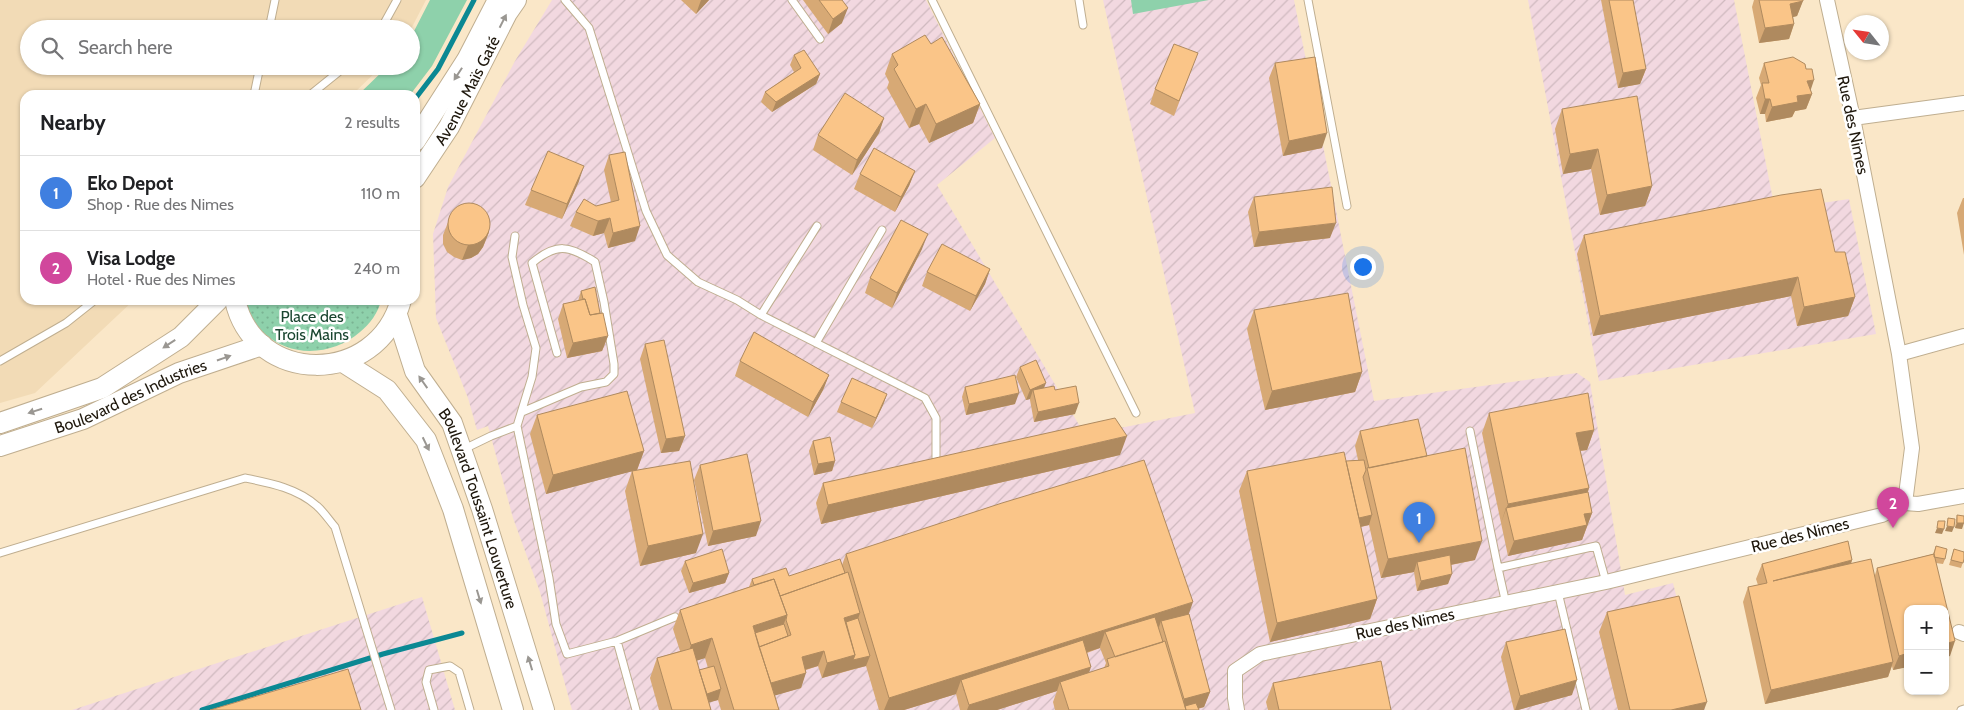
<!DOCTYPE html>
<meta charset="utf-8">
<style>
:root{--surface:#fff;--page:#f2f2f2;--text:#202124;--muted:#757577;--line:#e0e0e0;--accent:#0b8043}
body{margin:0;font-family:Cabin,sans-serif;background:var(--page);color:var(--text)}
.controls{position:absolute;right:15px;bottom:15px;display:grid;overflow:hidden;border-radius:10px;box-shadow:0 1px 4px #0004}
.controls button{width:45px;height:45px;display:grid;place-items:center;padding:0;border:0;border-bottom:1px solid var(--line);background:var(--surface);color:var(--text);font:25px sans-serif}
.compass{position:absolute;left:1844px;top:15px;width:45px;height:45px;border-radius:50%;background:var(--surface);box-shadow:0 1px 4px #0004;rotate:300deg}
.you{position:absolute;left:1362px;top:266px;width:18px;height:18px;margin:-12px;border:4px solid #fff;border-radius:50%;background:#1a73e8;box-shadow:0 0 0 8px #1a73e833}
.badge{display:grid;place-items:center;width:32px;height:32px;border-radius:50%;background:var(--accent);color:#fff;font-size:16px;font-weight:700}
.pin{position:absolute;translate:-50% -41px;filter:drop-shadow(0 1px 2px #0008)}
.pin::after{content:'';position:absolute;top:26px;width:18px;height:15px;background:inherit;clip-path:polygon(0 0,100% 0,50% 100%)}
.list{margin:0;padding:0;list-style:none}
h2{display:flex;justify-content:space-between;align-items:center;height:65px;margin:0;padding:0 20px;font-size:21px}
h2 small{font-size:16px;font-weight:400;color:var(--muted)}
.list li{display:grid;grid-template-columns:32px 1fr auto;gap:15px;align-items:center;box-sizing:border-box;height:75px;padding:0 20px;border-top:1px solid var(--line)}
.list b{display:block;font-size:19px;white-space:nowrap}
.list p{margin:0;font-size:16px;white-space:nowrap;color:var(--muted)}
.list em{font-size:16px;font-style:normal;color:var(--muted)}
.icon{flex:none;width:28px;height:28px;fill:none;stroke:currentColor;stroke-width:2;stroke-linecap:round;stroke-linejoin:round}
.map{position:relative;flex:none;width:1964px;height:710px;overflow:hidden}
.search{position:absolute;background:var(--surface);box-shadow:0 1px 4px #0004;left:20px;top:20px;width:400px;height:55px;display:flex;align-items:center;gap:12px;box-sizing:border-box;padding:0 18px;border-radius:28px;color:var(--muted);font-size:19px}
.panel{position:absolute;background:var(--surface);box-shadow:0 1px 4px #0004;left:20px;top:90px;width:400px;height:215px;border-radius:15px}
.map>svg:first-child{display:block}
</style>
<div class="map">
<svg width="1964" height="710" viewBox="0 0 1964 710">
<defs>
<pattern id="industrial-furrows" width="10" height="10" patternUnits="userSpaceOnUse" patternTransform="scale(1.25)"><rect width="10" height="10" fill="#f2d8e0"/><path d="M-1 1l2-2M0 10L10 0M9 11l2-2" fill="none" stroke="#cfb9bf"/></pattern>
<pattern id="park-dots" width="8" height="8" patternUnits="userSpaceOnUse" patternTransform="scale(1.25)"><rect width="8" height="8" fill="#8ed1ab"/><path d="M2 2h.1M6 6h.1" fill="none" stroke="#7ab392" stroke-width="1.8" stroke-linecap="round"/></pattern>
</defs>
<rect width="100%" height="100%" fill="#fae7c8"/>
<path fill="#f2dbb6" d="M0 0H426L411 29H29V66H382L352 95H25V300H134L35 393 0 403Z"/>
<path fill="url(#industrial-furrows)" d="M552 0H926L995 138 937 185 1085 435 1195 413 1103 0H1294L1374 401 1577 373 1590 382 1625 595 1673 583 1705 710H572L540 592 513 518 488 426 477 430 468 398 436 318 433 234 448 187 515 61Z
M1528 0H1734L1775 210 1849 199 1876 334 1599 381Z
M422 597 455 710H72Z"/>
<path fill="#8ed1ab" d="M430 0H467L432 66 410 95H358L388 66H411V37Z
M1131 0H1209L1133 14Z"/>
<path fill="url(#park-dots)" d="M244 300H381C379 312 369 325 360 332 334 355 291 359 264 333 254 323 249 312 244 300Z"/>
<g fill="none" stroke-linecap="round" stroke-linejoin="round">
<path stroke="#0b8893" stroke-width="5" d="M415 99 438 69 474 0
M202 710 383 654 462 633"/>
<defs>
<path id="service" d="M565 0 589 28 646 211 667 255 698 282 737 300 761 315 925 398 936 418V465
M792 0 820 39
M932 0 1136 413
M1079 0 1083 25
M1308 0 1347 206
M269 29 275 0
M381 29 397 0
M254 95 260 66
M310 95 346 66
M515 236 512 257 523 305 536 348 532 377 517 426 549 578 556 624 567 654 617 641 675 617
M761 315 817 226
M816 343 882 230
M0 361 66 323 95 300
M522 412 581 387 606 382 614 374V364L604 302 595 262C569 245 556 243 532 263L557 353
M1470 431 1498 568 1596 546 1606 582
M462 450 491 436 517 426
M0 553 245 478C270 483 297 488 317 506 324 512 329 520 335 527L391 710
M1498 568 1506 604
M1558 592 1586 710
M617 641 636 710
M434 710 426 682 429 670 450 666 459 672 470 710
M1961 710 1964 709"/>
<path id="minor" d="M1853 118 1964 103
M1899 354 1964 336
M1905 503 1918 504 1964 496
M1959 632 1964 634
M1237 710 1235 698V671L1260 654 1606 582 1882 515 1905 503 1912 448 1899 354 1853 118 1827 0"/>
<g id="secondary">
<path d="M415 141 467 60 498 0"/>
<path id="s1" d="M415 178 449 127 507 13 516 0"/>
<path d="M235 300C254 386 377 387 401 300"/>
<path id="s2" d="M397 315 415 371 452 423 482 509 544 710"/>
<path d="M343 362 387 390 426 440 453 509 513 710"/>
<path d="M0 423 102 388 181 337 218 300"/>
<path id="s3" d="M0 446 83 419 179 373 262 345"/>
</g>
</defs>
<use href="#service" stroke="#bfae90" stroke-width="9"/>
<use href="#minor" stroke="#bfae90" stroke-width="16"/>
<use href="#secondary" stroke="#bfae90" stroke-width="22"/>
<use href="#service" stroke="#fff" stroke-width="7"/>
<use href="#minor" stroke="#fff" stroke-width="14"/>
<use href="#secondary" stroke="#fff" stroke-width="20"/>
</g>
<path fill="#d7a975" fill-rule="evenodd" d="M681 0H709L696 14Z
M803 0H842V23L828 34Z
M1601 0H1633L1646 69 1640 84 1618 88Z
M1754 0H1803L1797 16 1793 17 1794 24 1789 39 1759 43 1752 7Z
M931 44 980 104 973 123 929 143 919 124 909 128 887 88 889 82 885 74 892 54Z
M794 55 820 74 816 84 772 112 761 102 765 92 794 72 790 65Z
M1275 63 1322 148 1283 156 1269 78Z
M1764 63 1811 91 1812 94 1806 109 1795 111 1792 117 1766 122 1765 114H1760L1756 98 1761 85 1759 78Z
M1192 68 1174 116 1150 104 1155 89Z
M1562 109 1652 186 1645 206 1600 215 1591 169 1563 174 1555 129Z
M884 118 879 133 852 175 813 150 818 135Z
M609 155 635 241 608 248 604 233 593 236 570 226 576 212 611 202 604 170Z
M915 171 909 186 895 212 854 189 860 174Z
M579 181 562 219 525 205 531 190Z
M1254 197 1330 238 1254 247 1248 212Z
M1963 198H1964V255L1957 213Z
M452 212 489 232 483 247 478 254 471 258 462 260 454 257 447 252 443 244V235Z
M1584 235 1835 252 1855 297 1848 316 1797 326 1791 296 1593 336 1577 254Z
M922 249 892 308 865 293 870 278Z
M990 269 985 284 970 311 922 286 927 272Z
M581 291 600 313 608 336 602 351 567 358 558 319 563 304 578 301Z
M1254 310 1362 372 1355 392 1265 410 1247 329Z
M645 344 685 436 679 451 661 453 640 359Z
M740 361 829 375 823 390 808 417 735 376Z
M1020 367 1044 388 1055 390 1075 414 1034 422 1030 400V399L1026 400 1016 377Z
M965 387 1015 404 966 415 962 397Z
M887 394 883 405 872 428 837 412 841 402Z
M1489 413 1594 430 1587 450 1580 451 1589 488 1588 492 1592 513 1582 540 1508 556 1482 433Z
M537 415 644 451 637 470 696 553 640 566 625 491 632 471 546 494 530 434Z
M1360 431 1427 456 1475 560 1451 565 1448 584 1417 591 1414 572 1381 578 1369 525 1361 527 1377 599 1370 619 1270 642 1239 491 1247 471 1358 460 1355 446Z
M813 441 835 461 832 471 814 475 809 451Z
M1120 455 821 524 816 503 823 483Z
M700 465 756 536 708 546 694 480Z
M1957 515 1962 529 1955 528 1956 520Z
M1936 546 1945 559 1943 564 1936 563 1950 656 1893 670 1892 666 1888 677 1765 704 1743 602 1748 587 1758 585 1756 579 1762 564 1852 560 1851 564 1875 575 1877 568 1933 554Z
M1954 549 1964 559 1961 568 1949 565Z
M846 554 1189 614 1210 692 1204 707 1198 709 1199 710H1055L1053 702 1057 691 997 710H960L956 694 904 710H879L866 666 822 678 818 666 806 670 801 688 775 695 779 710H721L718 700 709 702 711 710H659L650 678 657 658 680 651 673 629 680 610 749 587 752 579 789 576 842 565ZM1100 648 1106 663 1104 668 1089 673 1087 653ZM705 658 708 668 699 670 697 660Z
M685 561 729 573 725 583 689 593 681 571Z
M1607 612 1704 710H1618L1599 632Z
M1506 642 1572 695 1518 710H1514L1501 657Z
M1273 683 1391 710H1268L1266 702Z"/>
<path fill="#af8a5f" d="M701 0H709L696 14Z
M1803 1 1797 16 1785 19 1790 4Z
M848 8 842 23 828 34 833 19Z
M1794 24 1789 39 1759 43 1765 28Z
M1646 69 1640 84 1618 88 1623 73Z
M820 74 816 84 772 112 776 102Z
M1814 80 1809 95 1812 94 1806 109 1795 111 1792 117 1766 122 1772 107 1797 96 1807 81Z
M1765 99H1770L1765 114H1760Z
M926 104 919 124 909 128 916 109Z
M980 104 973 123 929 143 936 124Z
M884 118 879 133 852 175 857 160Z
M1327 133 1322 148 1283 156 1289 141Z
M1598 149 1591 169 1563 174 1570 154Z
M584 166 579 181 562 219 567 204Z
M915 171 909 186 895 212 901 197Z
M1652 186 1645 206 1600 215 1607 195Z
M610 218 604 233 593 236 598 221Z
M1336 223 1330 238 1254 247 1259 232Z
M640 226 635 241 608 248 613 233Z
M489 232 483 247 478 254 471 258 462 260 468 245Z
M928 234 922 249 892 308 897 293Z
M990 269 985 284 970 311 976 296Z
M1798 277 1791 296 1593 336 1600 316Z
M1855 297 1848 316 1797 326 1804 307Z
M608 336 602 351 567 358 573 343Z
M1362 372 1355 392 1265 410 1272 391Z
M829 375 823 390 808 417 813 402Z
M1046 383 1042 393 1033 390 1030 399 1026 400 1030 390Z
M1019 393 1015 404 966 415 969 404Z
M887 394 883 405 872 428 876 418Z
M1079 403 1075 414 1034 422 1038 412Z
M1594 430 1587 450 1569 452 1576 433Z
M685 436 679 451 661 453 666 439Z
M1127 436 1120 455 821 524 828 505Z
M644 451 637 470 546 494 553 475Z
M835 461 832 471 814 475 818 464Z
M1589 488 1582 507 1506 508 1501 523 1508 504Z
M1592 513 1582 540 1508 556 1514 541 1584 514Z
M1372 515 1369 525 1350 529 1354 519Z
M761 521 756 536 708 546 713 531Z
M1957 523H1964L1962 529 1955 528Z
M1947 526 1954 527 1952 532 1945 531Z
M1937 528 1944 529 1942 534 1935 533Z
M703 534 696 553 640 566 648 546Z
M1482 541 1475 560 1419 571 1417 562 1414 572 1381 578 1388 559Z
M1852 560 1847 575 1773 581Z
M729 573 725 583 689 593 693 583Z
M1452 574 1448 584 1417 591 1421 581Z
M1377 599 1370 619 1270 642 1277 623Z
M1193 602 1186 622 1161 621 1158 630 1105 632 1100 647V648L964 691 961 680 956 694 904 710H884L889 698Z
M860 613 855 628 845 631 844 618Z
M787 615 780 635 752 643 753 626Z
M712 638 705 658 684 665 691 645Z
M1955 641 1950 656 1945 657V644Z
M824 651 818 666 797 672 802 657Z
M1908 653V667L1893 670 1899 656Z
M855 655 850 670 822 678 827 663Z
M870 656 866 666 850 670 853 660Z
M1893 662 1888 677 1765 704 1771 690Z
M1091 667 1086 682H1060L1057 691 997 710H967L969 705Z
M806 673 801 688 763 699 768 684Z
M1577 680 1572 695 1518 710H1515L1520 696Z
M721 689 718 700 697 706 701 696Z
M1210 692 1204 707 1192 710H1180L1184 699Z
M1707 702 1704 710H1671Z"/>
<path fill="#fac588" stroke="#af8a5f" d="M819 0H842L848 8 833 19Z
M1609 0H1633L1646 69 1623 73Z
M1759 0H1803V1L1790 4 1794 24 1765 28Z
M925 35 931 44 942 37 980 104 936 124 926 104 916 109 894 69 898 65 892 54Z
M1174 44 1198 53 1179 101 1155 89Z
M804 50 820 74 776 102 765 92 801 68 794 55Z
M1315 57 1327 133 1289 141 1275 63Z
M1793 57 1805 64 1806 69H1812L1814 80 1807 81 1812 94 1797 96 1798 102 1772 107 1770 99H1765L1762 83H1769L1764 63Z
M845 93 884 118 857 160 818 135Z
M1637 96 1652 186 1607 195 1598 149 1570 154 1562 109Z
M874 148 915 171 901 197 860 174Z
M548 151 584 166 567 204 531 190Z
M625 152 640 226 613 233 610 218 598 221 576 212 584 199 596 206 619 200 609 155Z
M1332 187 1336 223 1259 232 1254 197Z
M1821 189 1835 252H1845L1855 297 1804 307 1798 277 1600 316 1584 235 1781 195Z
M448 224a21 21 0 1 1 42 0a21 21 0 1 1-42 0Z
M901 220 928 234 897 293 870 278Z
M942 244 990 269 976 296 927 272Z
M595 287 600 313 590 315 585 299H583L581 291Z
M1348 293 1362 372 1272 391 1254 310Z
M585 299 590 315 603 313 608 336 573 343 563 304Z
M754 332 829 375 813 402 740 361Z
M664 340 685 436 666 439 645 344Z
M1036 360 1046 383 1030 390 1020 367Z
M1015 375 1019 393 969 404 965 387Z
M852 378 887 394 876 418 841 402Z
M1054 386 1055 390 1076 386 1079 403 1038 412 1033 390Z
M627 391 644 451 553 475 537 415Z
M1588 393 1594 430 1576 433 1589 488 1508 504 1489 413Z
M1115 418 1127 436 828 505 823 483Z
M1418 419 1427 456 1369 468 1360 431Z
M830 437 835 461 818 464 813 441Z
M1465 448 1482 541 1388 559 1367 468Z
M1344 452 1377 599 1277 623 1247 471Z
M747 454 761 521 713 531 700 465Z
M1144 460 1193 602 889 698 846 554 1002 503Z
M1364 460 1366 470 1363 477 1372 515 1359 518 1346 461Z
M690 461 703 534 648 546 632 471Z
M1588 492 1592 513 1584 514 1587 525 1514 541 1506 508Z
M1957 515 1964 516V523H1957Z
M1948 518 1955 519 1954 527 1947 526Z
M1938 521H1945L1944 529 1937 528Z
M1848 541 1852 560 1773 581 1871 559 1893 662 1771 690 1748 587 1767 583 1762 564Z
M1936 546 1947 549 1945 559 1934 557V554Z
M722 549 729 573 693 583 685 561Z
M1954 549 1964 552V559L1963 563 1951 560Z
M1934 554 1955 641 1945 644V609H1908V653L1899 656 1877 568Z
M1450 555 1452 574 1421 581 1417 562Z
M840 559 845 573 780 596 774 579 754 585 752 579 786 568 789 576Z
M848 572 860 613 844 618 855 655 827 663 824 651 802 657 806 673 771 683 759 647 791 635 786 620 787 615 780 596Z
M774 579 787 615 753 626 779 710H734L712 638 691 645 680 610Z
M1679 596 1707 702 1671 710H1630L1607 612Z
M1189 614 1210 692 1184 699 1161 621Z
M1155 617 1163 642 1115 657 1105 632Z
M858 618 870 656 853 660 855 655 846 622Z
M784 624 788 636 759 647 755 633Z
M1565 629 1577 680 1520 696 1506 642Z
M1083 640 1091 667 969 705 961 680Z
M1165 641 1186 710H1069L1060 682 1109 666 1107 659Z
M693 648 711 710H672L657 658Z
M1381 661 1391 710H1279L1273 683Z
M714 666 721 689 707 694 699 670Z
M348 669 361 710H210Z
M1196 703 1199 710H1186L1185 706Z"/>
<defs><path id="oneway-solid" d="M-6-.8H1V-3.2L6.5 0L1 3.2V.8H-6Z" transform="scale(1.25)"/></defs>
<g fill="#9a9792">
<use href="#oneway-solid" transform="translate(503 21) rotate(-63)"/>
<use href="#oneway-solid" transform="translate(458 74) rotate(123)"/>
<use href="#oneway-solid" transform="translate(169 344) rotate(147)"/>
<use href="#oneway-solid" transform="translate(224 358) rotate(-19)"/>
<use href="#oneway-solid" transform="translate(423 382) rotate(-125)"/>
<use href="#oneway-solid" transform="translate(35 411) rotate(162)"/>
<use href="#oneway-solid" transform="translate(426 444) rotate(64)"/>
<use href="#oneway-solid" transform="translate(479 597) rotate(73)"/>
<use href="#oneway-solid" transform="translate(530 663) rotate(-107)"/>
</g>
<g text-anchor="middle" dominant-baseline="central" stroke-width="5" stroke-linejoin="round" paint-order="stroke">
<g font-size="16" fill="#1e170c" stroke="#fff">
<text stroke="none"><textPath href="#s1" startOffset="102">Avenue Maïs Gaté</textPath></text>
<text transform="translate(1853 125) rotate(78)">Rue des Nimes</text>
<text stroke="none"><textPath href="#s3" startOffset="140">Boulevard des Industries</textPath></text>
<text stroke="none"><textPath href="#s2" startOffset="212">Boulevard Toussaint Louverture</textPath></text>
<text transform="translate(1800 535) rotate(-14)">Rue des Nimes</text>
<text transform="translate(1405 624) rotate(-12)">Rue des Nimes</text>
</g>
<g font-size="16" fill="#1a4530" stroke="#fff">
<text x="312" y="316">Place des<tspan x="312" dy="18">Trois Mains</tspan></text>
</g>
</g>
</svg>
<div class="controls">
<button>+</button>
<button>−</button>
</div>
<svg class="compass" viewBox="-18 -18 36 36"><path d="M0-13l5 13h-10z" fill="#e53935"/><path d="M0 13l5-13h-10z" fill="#757577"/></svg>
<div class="you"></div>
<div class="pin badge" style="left:1419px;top:543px;background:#3f7fe0">1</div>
<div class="pin badge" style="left:1893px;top:528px;background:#d1479c">2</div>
<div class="search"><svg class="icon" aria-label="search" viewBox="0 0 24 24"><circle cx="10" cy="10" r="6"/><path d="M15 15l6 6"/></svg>Search here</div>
<section class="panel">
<h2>Nearby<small>2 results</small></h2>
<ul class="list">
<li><span class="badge" style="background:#3f7fe0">1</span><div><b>Eko Depot</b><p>Shop · Rue des Nimes</p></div><em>110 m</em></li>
<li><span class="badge" style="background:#d1479c">2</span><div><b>Visa Lodge</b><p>Hotel · Rue des Nimes</p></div><em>240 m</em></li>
</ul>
</section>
</div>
